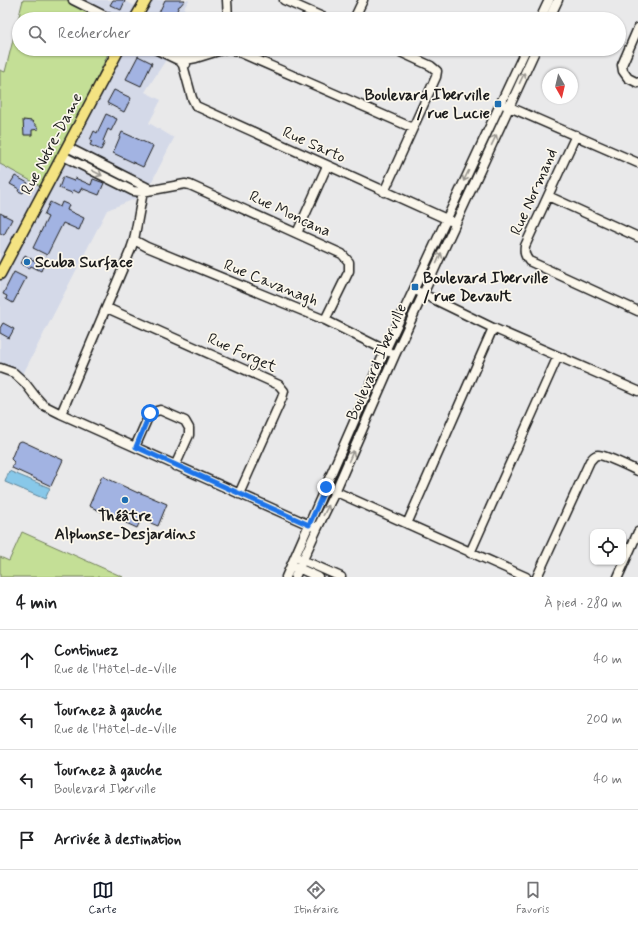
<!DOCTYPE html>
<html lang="fr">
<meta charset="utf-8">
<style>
:root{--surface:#fff;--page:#f6f6f6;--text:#202124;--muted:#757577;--line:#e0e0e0;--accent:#111827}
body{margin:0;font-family:Mynerve,sans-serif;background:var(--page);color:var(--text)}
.controls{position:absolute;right:12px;bottom:12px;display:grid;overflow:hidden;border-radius:8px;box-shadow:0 1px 3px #0004}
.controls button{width:36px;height:36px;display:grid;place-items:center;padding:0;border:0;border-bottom:1px solid var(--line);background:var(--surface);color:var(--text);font:20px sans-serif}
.compass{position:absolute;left:542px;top:68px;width:36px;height:36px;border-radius:50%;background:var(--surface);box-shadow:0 1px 3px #0004;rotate:172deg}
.stop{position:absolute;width:12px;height:12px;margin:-9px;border:3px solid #1a73e8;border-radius:50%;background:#fff}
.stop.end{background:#1a73e8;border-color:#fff;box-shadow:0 1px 4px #0008}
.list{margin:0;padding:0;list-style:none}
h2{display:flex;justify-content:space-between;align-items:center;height:52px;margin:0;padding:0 16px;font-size:17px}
h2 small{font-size:13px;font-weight:400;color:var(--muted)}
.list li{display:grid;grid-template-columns:26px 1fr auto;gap:12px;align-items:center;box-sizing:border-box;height:60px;padding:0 16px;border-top:1px solid var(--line)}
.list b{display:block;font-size:15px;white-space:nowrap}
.list p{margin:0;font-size:13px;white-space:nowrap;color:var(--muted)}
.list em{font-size:13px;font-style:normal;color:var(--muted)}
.icon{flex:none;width:22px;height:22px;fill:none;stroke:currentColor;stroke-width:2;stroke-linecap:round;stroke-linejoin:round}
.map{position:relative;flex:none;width:638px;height:577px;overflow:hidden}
.search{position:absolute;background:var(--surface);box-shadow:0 1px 3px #0004;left:12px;right:12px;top:12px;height:44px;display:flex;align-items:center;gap:10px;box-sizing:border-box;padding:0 14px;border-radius:22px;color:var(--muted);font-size:15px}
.sheet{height:292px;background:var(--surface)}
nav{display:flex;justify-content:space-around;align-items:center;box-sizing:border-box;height:56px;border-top:1px solid var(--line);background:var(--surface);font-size:11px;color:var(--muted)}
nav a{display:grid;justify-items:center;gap:2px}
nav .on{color:var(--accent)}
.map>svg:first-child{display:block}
</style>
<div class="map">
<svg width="638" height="577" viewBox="0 0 638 577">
<rect width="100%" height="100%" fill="#e9e9ea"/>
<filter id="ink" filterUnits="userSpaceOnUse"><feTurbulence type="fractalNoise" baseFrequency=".025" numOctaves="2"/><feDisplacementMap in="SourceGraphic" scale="8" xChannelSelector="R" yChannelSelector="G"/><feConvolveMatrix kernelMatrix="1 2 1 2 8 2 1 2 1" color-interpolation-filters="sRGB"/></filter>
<g filter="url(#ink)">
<path fill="#d4d9e8" d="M82 0H123L139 8 143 0H189L184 8 187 14 184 19H155L145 15 143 19H115L80 2Z
M110 49H165L171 52 145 92 161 100 149 123 174 138 145 195 107 210 23 374 0 367V164L44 187 83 112Z"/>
<path fill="#c4df96" stroke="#707e59" d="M23 0H76L115 19H19V49H110L67 147 44 188 0 164V70L5 72Z
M22 532 123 577H0V557L9 561Z"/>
<path fill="#88c8e9" stroke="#5d8397" d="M9 471 50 488 45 499 5 482Z"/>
<path fill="#a2b3e2" stroke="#1c1c1c" d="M113 0H122L125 1 121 10 110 5Z
M165 0H185L180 6H179L173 19H156Z
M138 56 152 63 141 86 126 79Z
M114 90 131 98 124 112 107 103Z
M106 114 117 119 111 131 108 129 103 141 105 142 101 150 90 145 92 141 90 140 94 131 97 133Z
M23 120 32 121 39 129 32 130V135H24Z
M122 132 153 146 143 167 113 153Z
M15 176 28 183 23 193 18 191 19 189 10 184Z
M63 177 74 181 75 178 91 185 93 179 104 183 99 195 81 188 79 193 73 190 72 193 59 188Z
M50 202 60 207 62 202 69 205 67 210 84 218 79 230 63 223 47 255 33 248 48 217 44 215Z
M0 213 12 219 4 235 0 233Z
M25 255 43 266 41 271 31 266 29 269 21 264Z
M14 272 26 278 13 303 6 299 7 296 3 294Z
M3 323 14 329 9 338 0 333V328Z
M22 441 63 460 51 486 12 468 14 462 11 459 18 442Z
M102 476 138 493V492L146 495 167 504 158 526 141 519 137 528 89 506Z"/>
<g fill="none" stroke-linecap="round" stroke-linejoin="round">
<defs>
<path id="minor" d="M73 0 111 19
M227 0 228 19
M284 0 327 19
M354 19 363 0
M540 19 549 0
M549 19 558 0
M638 28 622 65 623 71 628 78 638 83
M155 49 180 61 183 65 192 98 196 106 451 221
M175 49C182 52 185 57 186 64
M232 49 413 128
M180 61 196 58 225 49
M505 105 638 163
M576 135 525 246C524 253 525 256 529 261L638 311
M67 147 148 188
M63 156 133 191 142 192 185 184 190 185 342 254 349 262V271L325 320
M384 192 436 77 437 71 431 66 394 49
M548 196 638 237
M297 233 327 166
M134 240 147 247 325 320 389 352
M419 292 493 328 638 391
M107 308 279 385 284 391 282 398 239 494
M0 368 14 373 25 383 35 396 43 405 61 414 314 527
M61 414 131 249 134 240 144 186
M135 447 150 413 160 410 185 421 189 428V435L175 466
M332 490 526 577
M407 524 493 328
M470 553 558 356
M298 558 341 577
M294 566 318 577
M286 577 385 351 526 49
M295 577 317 529 335 492 395 355 536 49
M537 577 590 461C593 458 594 455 598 455 606 455 629 467 638 471
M618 577 638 532"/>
<path id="major" d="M135 19 146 0
M0 274 119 49"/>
</defs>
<use href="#minor" stroke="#1c1c1c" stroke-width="11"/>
<use href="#major" stroke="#1c1c1c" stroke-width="13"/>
<use href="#minor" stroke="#fbf7ec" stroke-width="8"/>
<use href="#major" stroke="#f4e382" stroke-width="10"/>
</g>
<defs><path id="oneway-shaft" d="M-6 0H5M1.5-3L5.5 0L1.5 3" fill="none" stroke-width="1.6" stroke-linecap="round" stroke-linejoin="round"/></defs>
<g stroke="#97948e">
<use href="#oneway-shaft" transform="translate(522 78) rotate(-65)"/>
<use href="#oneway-shaft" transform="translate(494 140) rotate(-65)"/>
<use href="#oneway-shaft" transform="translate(97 173) rotate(27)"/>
<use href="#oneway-shaft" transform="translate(466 176) rotate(116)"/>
<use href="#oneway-shaft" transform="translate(439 258) rotate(-66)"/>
<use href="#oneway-shaft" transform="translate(351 456) rotate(-66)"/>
<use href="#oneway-shaft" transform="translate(326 510) rotate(-63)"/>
</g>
</g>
<g fill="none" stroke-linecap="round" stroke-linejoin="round" filter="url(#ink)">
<path stroke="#1a73e8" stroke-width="5" d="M150 413 136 447 309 525 326 487"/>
</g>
<g fill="#1f6fb2" stroke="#fbf7ec" stroke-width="1.5">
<rect x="494" y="100" width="8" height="8" rx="2"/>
<circle cx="27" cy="262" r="4"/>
<rect x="411" y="283" width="8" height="8" rx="2"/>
<circle cx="125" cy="500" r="4"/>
</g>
<g text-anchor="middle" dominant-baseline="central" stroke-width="3.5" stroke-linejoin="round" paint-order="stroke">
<g font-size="16" font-weight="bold" fill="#1c1c1c" stroke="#fbf7ec" text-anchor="start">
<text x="490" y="95" text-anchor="end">Boulevard Iberville<tspan x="490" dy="18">/ rue Lucie</tspan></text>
<text x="35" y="262">Scuba Surface</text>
<text x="423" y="278">Boulevard Iberville<tspan x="423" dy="18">/ rue Devault</tspan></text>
<text x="125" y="516" text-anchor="middle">Théâtre<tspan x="125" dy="18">Alphonse-Desjardins</tspan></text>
</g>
<g font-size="16" fill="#1c1c1c" stroke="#fbf7ec">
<text transform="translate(52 144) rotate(-62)">Rue Notre-Dame</text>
<text transform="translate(314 145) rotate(24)">Rue Sarto</text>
<text transform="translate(534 192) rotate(-66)">Rue Normand</text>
<text transform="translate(290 214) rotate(25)">Rue Moncana</text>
<text transform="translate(271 283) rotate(22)">Rue Cavanagh</text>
<text transform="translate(242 353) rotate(24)">Rue Forget</text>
<text transform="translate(377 362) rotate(-66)">Boulevard Iberville</text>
</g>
</g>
</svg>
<div class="controls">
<button><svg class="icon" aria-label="locate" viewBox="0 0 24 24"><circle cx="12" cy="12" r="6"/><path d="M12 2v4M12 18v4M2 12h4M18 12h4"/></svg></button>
</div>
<svg class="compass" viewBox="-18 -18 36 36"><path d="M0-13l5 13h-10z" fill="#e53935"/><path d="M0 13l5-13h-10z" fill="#757577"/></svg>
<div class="stop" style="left:150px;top:413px"></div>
<div class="stop end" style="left:326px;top:487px"></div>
<div class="search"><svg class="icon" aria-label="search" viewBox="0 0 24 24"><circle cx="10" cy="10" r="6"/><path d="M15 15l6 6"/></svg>Rechercher</div>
</div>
<section class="sheet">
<h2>4 min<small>À pied · 280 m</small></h2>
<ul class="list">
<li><svg class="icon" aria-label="ahead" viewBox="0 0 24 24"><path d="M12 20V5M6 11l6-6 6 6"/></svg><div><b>Continuez</b><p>Rue de l'Hôtel-de-Ville</p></div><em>40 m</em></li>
<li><svg class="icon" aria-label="left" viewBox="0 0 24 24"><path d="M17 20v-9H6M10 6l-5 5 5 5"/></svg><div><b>Tournez à gauche</b><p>Rue de l'Hôtel-de-Ville</p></div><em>200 m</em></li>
<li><svg class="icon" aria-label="left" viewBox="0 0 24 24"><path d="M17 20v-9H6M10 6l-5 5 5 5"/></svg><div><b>Tournez à gauche</b><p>Boulevard Iberville</p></div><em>40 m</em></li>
<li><svg class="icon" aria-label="arrive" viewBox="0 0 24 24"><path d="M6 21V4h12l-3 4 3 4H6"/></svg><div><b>Arrivée à destination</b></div></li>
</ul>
</section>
<nav>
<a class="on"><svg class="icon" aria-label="map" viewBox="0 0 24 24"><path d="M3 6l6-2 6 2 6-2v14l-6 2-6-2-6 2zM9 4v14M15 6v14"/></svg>Carte</a>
<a><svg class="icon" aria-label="directions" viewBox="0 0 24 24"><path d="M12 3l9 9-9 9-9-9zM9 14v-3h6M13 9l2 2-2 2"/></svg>Itinéraire</a>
<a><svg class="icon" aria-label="saved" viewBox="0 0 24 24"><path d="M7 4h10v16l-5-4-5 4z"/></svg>Favoris</a>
</nav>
